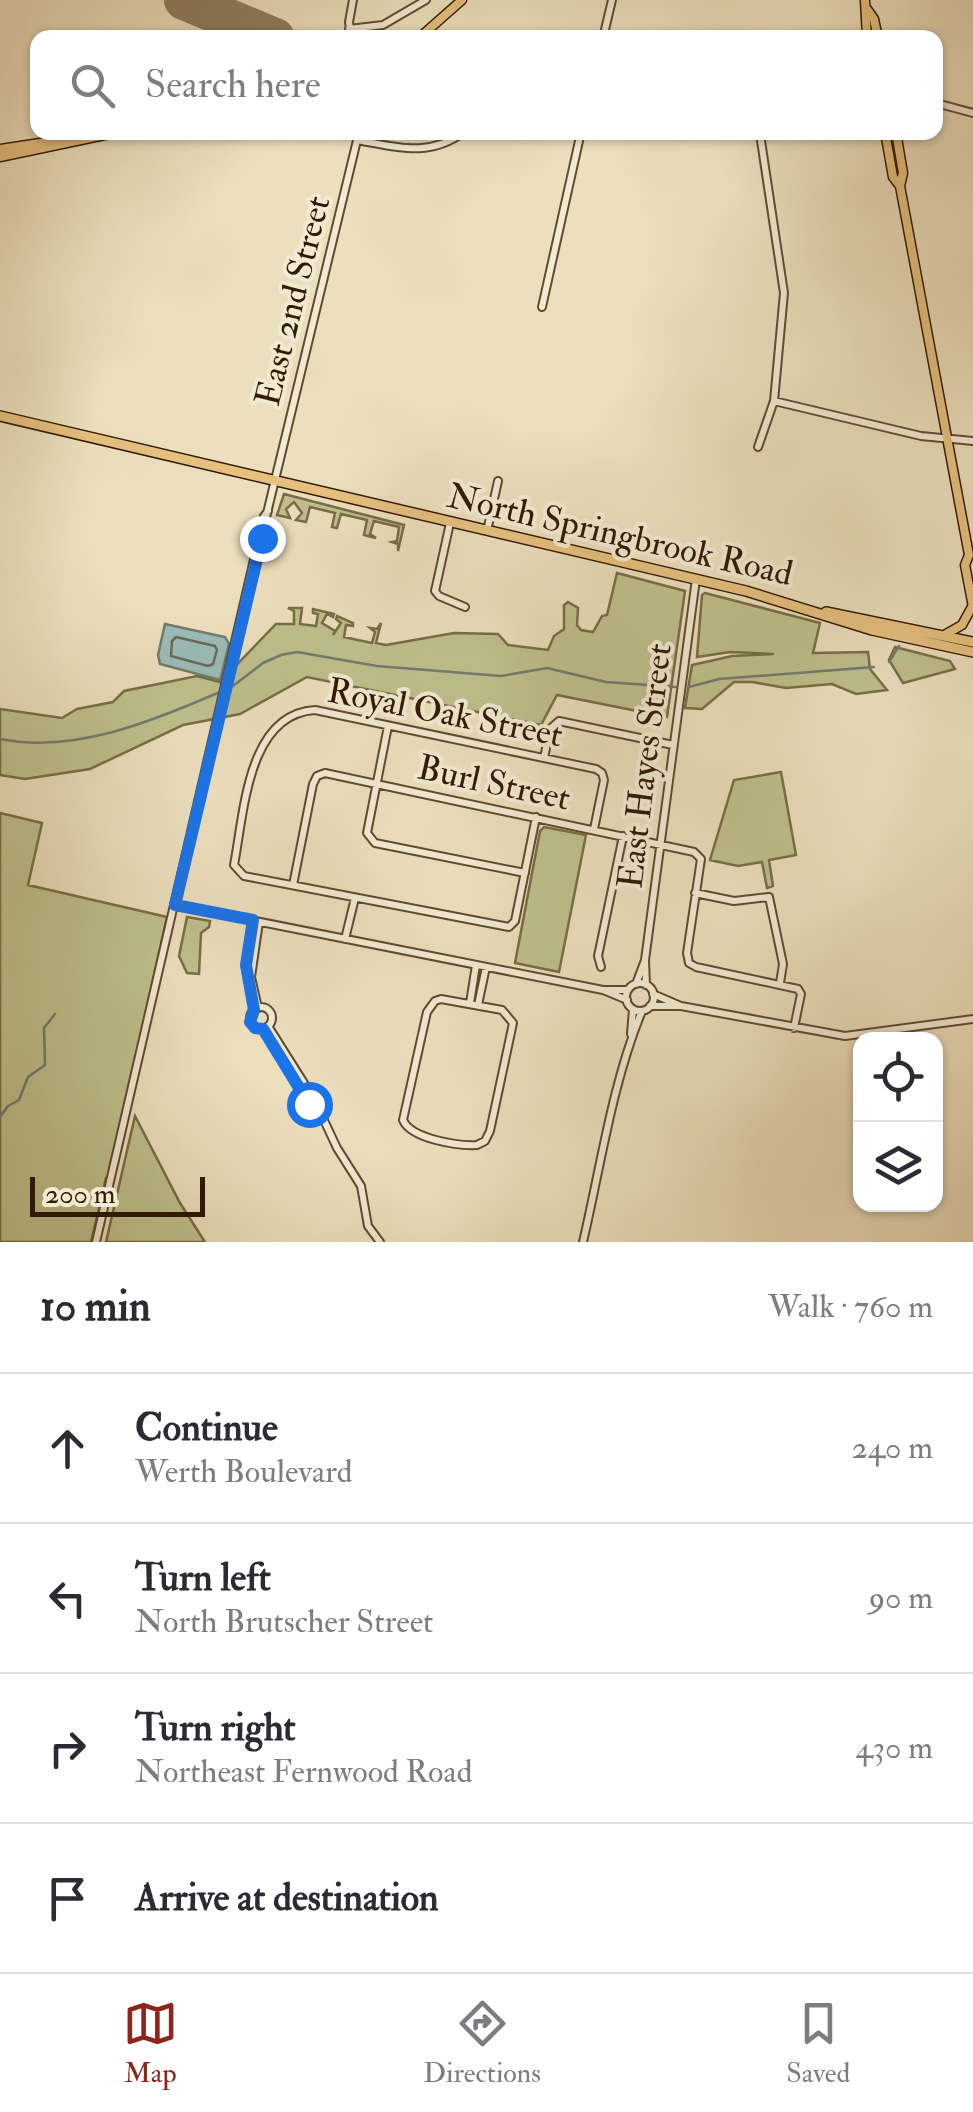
<!DOCTYPE html>
<meta charset="utf-8">
<style>
:root{--surface:#fff;--page:#f2f2f3;--text:#2b2b33;--muted:#7c7c81;--line:#e1e1e2;--accent:#8f2418}
body{margin:0;font-family:"IM FELL Double Pica",serif;background:var(--page);color:var(--text)}
.controls{position:absolute;right:30px;bottom:30px;display:grid;overflow:hidden;border-radius:20px;box-shadow:0 2px 8px #0004}
.controls button{width:90px;height:90px;display:grid;place-items:center;padding:0;border:0;border-bottom:2px solid var(--line);background:var(--surface);color:var(--text);font:50px sans-serif}
.scale{position:absolute;left:30px;bottom:25px;width:175px;box-sizing:border-box;padding-left:10px;border:5px solid #321a00;border-top:0;font-size:28px;line-height:35px;white-space:nowrap;color:#321a00;-webkit-text-stroke:8px #f3ead4;paint-order:stroke}
.stop{position:absolute;width:30px;height:30px;margin:-22px;border:8px solid #1a73e8;border-radius:50%;background:#fff}
.stop.end{background:#1a73e8;border-color:#fff;box-shadow:0 2px 10px #0008}
.list{margin:0;padding:0;list-style:none}
h2{display:flex;justify-content:space-between;align-items:center;height:130px;margin:0;padding:0 40px;font-size:42px}
h2 small{font-size:32px;font-weight:400;color:var(--muted)}
.list li{display:grid;grid-template-columns:65px 1fr auto;gap:30px;align-items:center;box-sizing:border-box;height:150px;padding:0 40px;border-top:2px solid var(--line)}
.list b{display:block;font-size:38px;white-space:nowrap}
.list p{margin:0;font-size:32px;white-space:nowrap;color:var(--muted)}
.list em{font-size:32px;font-style:normal;color:var(--muted)}
.icon{flex:none;width:55px;height:55px;fill:none;stroke:currentColor;stroke-width:2;stroke-linecap:round;stroke-linejoin:round}
.map{position:relative;flex:none;width:973px;height:1242px;overflow:hidden}
.search{position:absolute;background:var(--surface);box-shadow:0 2px 8px #0004;left:30px;right:30px;top:30px;height:110px;display:flex;align-items:center;gap:25px;box-sizing:border-box;padding:0 35px;border-radius:20px;color:var(--muted);font-size:38px}
.sheet{height:730px;background:var(--surface)}
nav{display:flex;justify-content:space-around;align-items:center;box-sizing:border-box;height:140px;border-top:2px solid var(--line);background:var(--surface);font-size:28px;color:var(--muted)}
nav a{display:grid;justify-items:center;gap:5px}
nav .on{color:var(--accent)}
.map>svg:first-child{display:block}
</style>
<div class="map">
<svg width="973" height="1242" viewBox="0 0 973 1242">
<rect width="100%" height="100%" fill="#ecdfbd"/>
<filter id="stains"><feTurbulence type="fractalNoise" baseFrequency=".002" numOctaves="4"/><feColorMatrix values="0 0 0 0 .2 0 0 0 0 .09 0 0 0 0 .02 0 0 0 .5 -.17"/></filter>
<radialGradient id="worn" r=".72"><stop offset=".6" stop-color="#630" stop-opacity="0"/><stop offset="1" stop-color="#630" stop-opacity=".3"/></radialGradient>
<path fill="#bec08d" stroke="#786d46" stroke-width="2.5" d="M284 494 404 525 398 551V544L392 542 397 541 399 527 374 521 370 534 376 538 364 535 367 520 341 514 337 528 332 527 335 513 310 507 306 522 296 520 302 513 294 502 286 509 290 518 277 515Z
M617 573 685 591 667 717 557 695 541 725 307 677 240 714 183 725 90 769 25 779 0 775V709L62 718 77 709 113 702 124 691 197 676 220 682 276 624H294V611L288 608H302L300 624 316 626 318 614 313 613V609L334 614 333 617 327 614 322 623 335 631 333 635 341 623 336 619 337 616 353 623V626L346 625 344 637 372 643 375 632 370 628 377 629 381 623 376 643 386 645 454 633 498 634 508 645 548 650 554 636 564 629V605L568 602 578 608 577 625 581 630 593 632 602 616 607 615Z
M705 593 820 623 813 653 868 652 870 669 887 690 856 694 832 684 786 688 752 682H734L702 709 685 708 692 665 732 656 774 654 730 652 697 657 702 595Z
M895 647 950 661 955 669 903 683 889 660Z
M781 772 796 855 769 860 773 886 767 888 762 862 738 866 710 860 734 780Z
M0 813 42 823 28 885 167 917 109 1177 106 1178 91 1242H0Z
M544 827 586 835 559 972 515 963 540 831Z
M187 917 210 921 209 927 201 933 199 974 187 973 179 956Z
M135 1116 180 1203 205 1242H106Z"/>
<path fill="#9abcb7" stroke="#707b6e" stroke-width="2.5" d="M165 624 225 637 229 644 220 680 160 664 158 655Z"/>
<g fill="none" stroke-linecap="round" stroke-linejoin="round">
<path stroke="#666b5c" stroke-width="2.5" d="M176 637 215 646 217 650 213 664 208 666 171 656 172 641Z"/>
<path stroke="#707b6e" stroke-width="2.5" d="M889 662 899 646
M233 686 263 663 281 655 297 652 377 666 501 676 547 668 606 682 676 687
M689 687 719 679 874 667
M0 739C74 754 153 721 220 692
M0 1117 8 1106 19 1100 28 1077 45 1065 44 1028 55 1014"/>
<path stroke="#8f7c5e" stroke-width="15" d="M200 6 202 0"/>
<path stroke="#8f7c5e" stroke-width="40" d="M184 0 275 38"/>
<defs>
<path id="minor" d="M349 29 383 25 426 0
M351 38 349 22 353 0
M603 38 612 0
M936 103 973 113
M748 132H773
M357 140C397 147 428 158 464 132
M542 307 581 132
M774 401 921 436 973 441
M758 447 774 401 784 293 760 134
M450 523 435 591 439 596 465 607
M487 531 498 481
M261 538 359 132
M388 726 367 833 375 843 525 873
M544 758 550 729 559 721 673 745
M536 817 515 921 509 927 244 876 234 865C244 814 247 714 315 710L596 769 602 773 604 780 594 829
M293 885 313 784 317 776 325 773 694 852 701 859 687 953 689 963 696 967 798 989 801 994 794 1028
M695 893 734 901 769 897 783 964 780 983
M175 905 603 990 627 1000
M253 921 246 965 254 1009
M345 939 355 898
M601 967 598 956 623 836
M626 997a14 14 0 1 1 28 0a14 14 0 1 1-28 0Z
M636 984 645 960
M646 985 645 960 696 579
M603 990H628
M653 994 681 1006
M441 999 502 1010 513 1023 490 1131 485 1141 477 1145C458 1146 411 1139 403 1120L427 1012 435 1001Z
M470 1003 476 965
M478 1005 486 967
M650 1006H681L845 1036 973 1019
M250 1018a11 11 0 1 1 22 0a11 11 0 1 1-22 0Z
M258 1008 251 977 259 922
M268 1026 314 1099 337 1148 361 1186 368 1226 380 1242
M263 1029 309 1104 316 1109
M631 1034 633 1009
M96 1242 264 516 268 511
M583 1242C601 1165 612 1084 642 1011"/>
<path id="major" d="M865 0 867 38
M867 9 874 19 878 38
M419 38 462 0
M885 132 893 177 900 186 969 555 965 565 973 607
M896 132 903 173 900 186
M0 149 66 139
M0 157 119 132
M946 634 962 625 973 605"/>
<path id="highway" d="M0 416 746 591 872 630 973 652
M826 612 973 642"/>
</defs>
<use href="#minor" stroke="#604b2f" stroke-width="10"/>
<use href="#major" stroke="#321a00" stroke-width="11"/>
<use href="#highway" stroke="#321a00" stroke-width="12"/>
<use href="#minor" stroke="#f3ead4" stroke-width="6"/>
<use href="#major" stroke="#e6c07e" stroke-width="8"/>
<use href="#highway" stroke="#e6c07e" stroke-width="9"/>
</g>
<g fill="none" stroke-linecap="round" stroke-linejoin="round">
<path stroke="#1a73e8" stroke-width="12" d="M262 538 175 905 253 920 246 965 254 1010 250 1022 255 1028 263 1029 309 1104"/>
</g>
<g text-anchor="middle" dominant-baseline="central" stroke-width="8" stroke-linejoin="round" paint-order="stroke">
<g font-size="35" fill="#321a00" stroke="#f3ead4">
<text transform="translate(293 301) rotate(-76)">East 2nd Street</text>
<text transform="translate(620 535) rotate(13)">North Springbrook Road</text>
<text transform="translate(445 713) rotate(11)">Royal Oak Street</text>
<text transform="translate(645 766) rotate(-83)">East Hayes Street</text>
<text transform="translate(494 783) rotate(12)">Burl Street</text>
</g>
</g>
<rect width="100%" height="100%" filter="url(#stains)"/>
<rect width="100%" height="100%" fill="url(#worn)"/>
</svg>
<div class="controls">
<button><svg class="icon" aria-label="locate" viewBox="0 0 24 24"><circle cx="12" cy="12" r="6"/><path d="M12 2v4M12 18v4M2 12h4M18 12h4"/></svg></button>
<button><svg class="icon" aria-label="layers" viewBox="0 0 24 24"><path d="M12 4l9 5-9 5-9-5zM3 14l9 5 9-5"/></svg></button>
</div>
<div class="scale">200 m</div>
<div class="stop" style="left:309px;top:1104px"></div>
<div class="stop end" style="left:262px;top:538px"></div>
<div class="search"><svg class="icon" aria-label="search" viewBox="0 0 24 24"><circle cx="10" cy="10" r="6"/><path d="M15 15l6 6"/></svg>Search here</div>
</div>
<section class="sheet">
<h2>10 min<small>Walk · 760 m</small></h2>
<ul class="list">
<li><svg class="icon" aria-label="ahead" viewBox="0 0 24 24"><path d="M12 20V5M6 11l6-6 6 6"/></svg><div><b>Continue</b><p>Werth Boulevard</p></div><em>240 m</em></li>
<li><svg class="icon" aria-label="left" viewBox="0 0 24 24"><path d="M17 20v-9H6M10 6l-5 5 5 5"/></svg><div><b>Turn left</b><p>North Brutscher Street</p></div><em>90 m</em></li>
<li><svg class="icon" aria-label="right" viewBox="0 0 24 24"><path d="M7 20v-9h11M14 6l5 5-5 5"/></svg><div><b>Turn right</b><p>Northeast Fernwood Road</p></div><em>430 m</em></li>
<li><svg class="icon" aria-label="arrive" viewBox="0 0 24 24"><path d="M6 21V4h12l-3 4 3 4H6"/></svg><div><b>Arrive at destination</b></div></li>
</ul>
</section>
<nav>
<a class="on"><svg class="icon" aria-label="map" viewBox="0 0 24 24"><path d="M3 6l6-2 6 2 6-2v14l-6 2-6-2-6 2zM9 4v14M15 6v14"/></svg>Map</a>
<a><svg class="icon" aria-label="directions" viewBox="0 0 24 24"><path d="M12 3l9 9-9 9-9-9zM9 14v-3h6M13 9l2 2-2 2"/></svg>Directions</a>
<a><svg class="icon" aria-label="saved" viewBox="0 0 24 24"><path d="M7 4h10v16l-5-4-5 4z"/></svg>Saved</a>
</nav>
